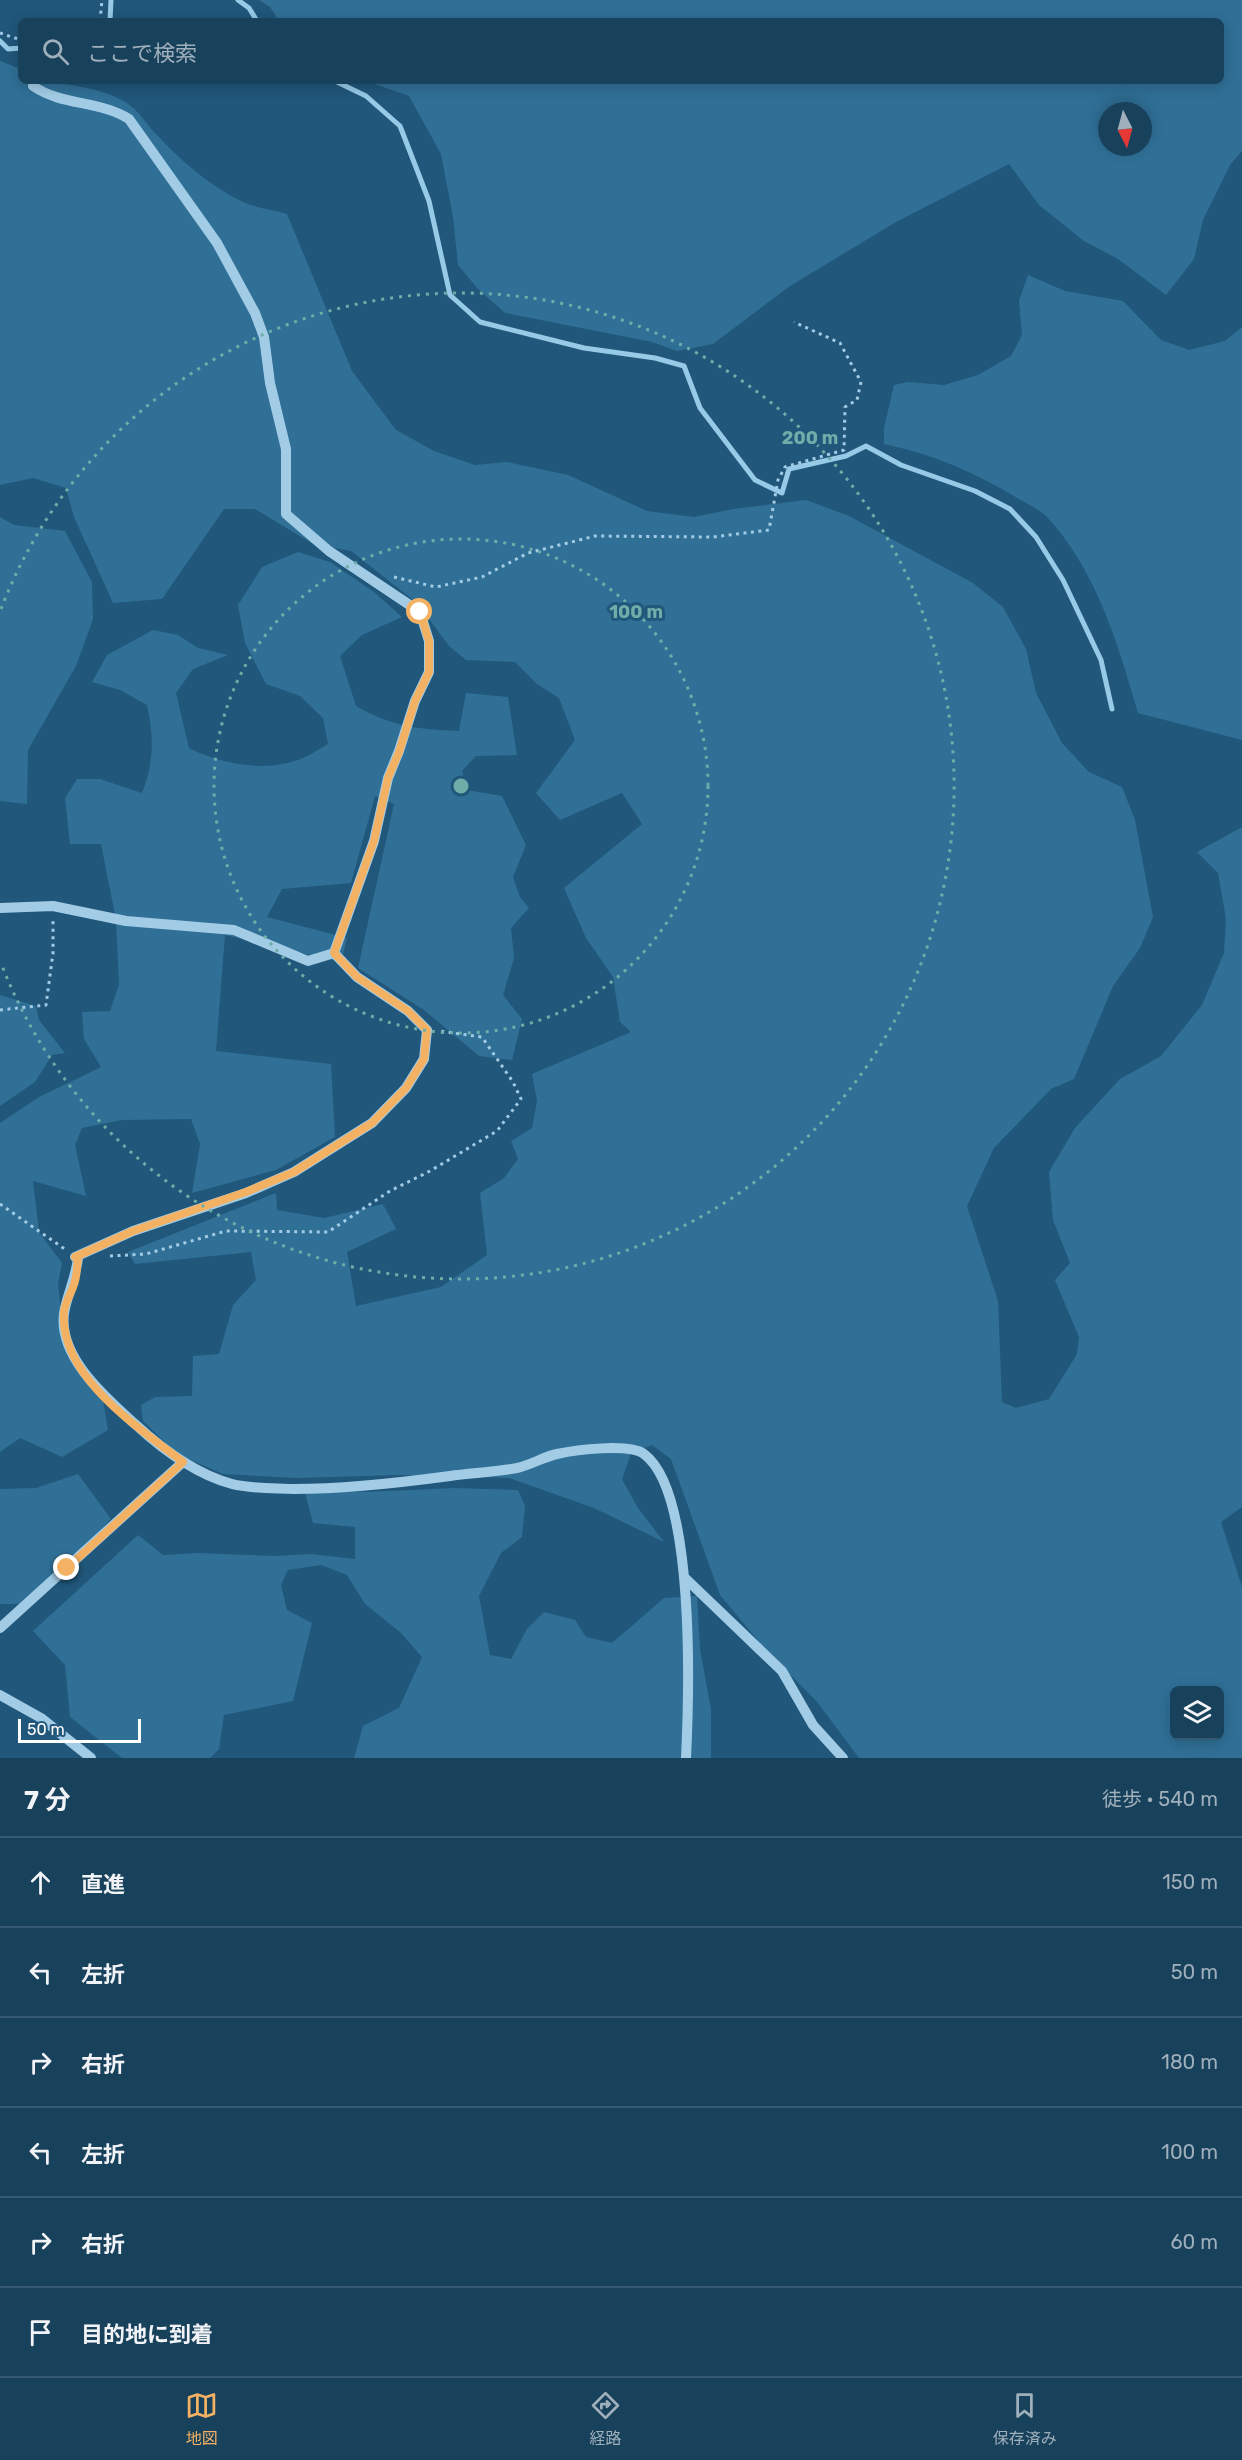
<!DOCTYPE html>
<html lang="ja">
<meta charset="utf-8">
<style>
:root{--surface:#18415c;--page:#214862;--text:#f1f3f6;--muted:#9fafbb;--line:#365a72;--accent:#f3b163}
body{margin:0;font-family:Rubik,"Noto Sans JP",sans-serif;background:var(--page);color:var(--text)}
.controls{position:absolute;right:18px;bottom:18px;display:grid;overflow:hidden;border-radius:9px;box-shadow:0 3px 15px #0003}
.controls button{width:54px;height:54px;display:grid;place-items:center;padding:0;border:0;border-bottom:2px solid var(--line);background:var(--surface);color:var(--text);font:30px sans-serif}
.compass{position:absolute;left:1098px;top:102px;width:54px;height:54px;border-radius:50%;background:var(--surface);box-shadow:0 3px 15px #0003;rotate:174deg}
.scale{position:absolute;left:18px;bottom:15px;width:123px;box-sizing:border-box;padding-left:6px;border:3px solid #fff;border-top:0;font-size:16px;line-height:21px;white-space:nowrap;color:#fff;-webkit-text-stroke:4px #20577b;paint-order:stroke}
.stop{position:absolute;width:18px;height:18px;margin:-14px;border:4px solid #f3b163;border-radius:50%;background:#fff}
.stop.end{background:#f3b163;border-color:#fff;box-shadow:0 2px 6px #0008}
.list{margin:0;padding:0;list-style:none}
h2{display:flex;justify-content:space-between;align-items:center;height:78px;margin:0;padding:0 24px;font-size:26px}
h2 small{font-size:20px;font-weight:400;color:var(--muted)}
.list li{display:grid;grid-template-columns:39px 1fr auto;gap:18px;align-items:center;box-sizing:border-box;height:90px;padding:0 24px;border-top:2px solid var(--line)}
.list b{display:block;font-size:22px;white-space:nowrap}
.list em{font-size:20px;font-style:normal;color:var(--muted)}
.icon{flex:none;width:33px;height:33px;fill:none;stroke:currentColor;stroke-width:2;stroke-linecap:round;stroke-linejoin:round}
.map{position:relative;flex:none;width:1242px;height:1758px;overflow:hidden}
.search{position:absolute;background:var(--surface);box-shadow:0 3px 15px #0003;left:18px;right:18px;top:18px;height:66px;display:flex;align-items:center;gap:15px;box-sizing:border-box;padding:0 21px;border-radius:9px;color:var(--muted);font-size:22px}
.sheet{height:618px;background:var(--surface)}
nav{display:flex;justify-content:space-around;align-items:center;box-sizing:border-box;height:84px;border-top:2px solid var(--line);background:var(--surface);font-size:16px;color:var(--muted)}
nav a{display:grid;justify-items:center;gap:3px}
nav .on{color:var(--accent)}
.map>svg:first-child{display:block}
</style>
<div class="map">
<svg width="1242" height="1758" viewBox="0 0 1242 1758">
<rect width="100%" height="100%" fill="#20577b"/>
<path fill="#307097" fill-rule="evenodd" d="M259 0H1242V151L1230 165 1203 220 1194 259 1166 295 1118 259 1084 241 1039 205 1009 164 896 222 790 286 713 344 677 351 652 342 505 313 478 289 458 265 453 217 441 154 409 96 366 81H1221V21H279L270 7ZM1107 111H1143V147H1107Z
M0 61 21 69V81C51 81 108 87 131 106 142 115 149 128 159 137 182 162 212 187 243 202 256 208 273 210 287 214L352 371 396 430 434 451 475 465 507 462 568 475 647 511 694 517 734 509 806 500 849 516 973 583 1003 607 1026 649 1036 693 1062 743 1089 772 1122 787 1135 820 1153 917 1140 948 1113 986 1074 1079 1051 1089 994 1148 967 1206 998 1301 1002 1402 1016 1408 1049 1399 1077 1354 1079 1337 1055 1280 1070 1263 1053 1220 1049 1172 1075 1128 1120 1079 1161 1056 1202 1005 1224 953 1226 919 1218 873 1197 852 1242 827V1507L1221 1522 1242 1587V1758H859L818 1703 765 1649 720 1595 671 1459 652 1445 631 1453 622 1479 638 1508 664 1542 594 1508 509 1478 398 1475 296 1478 223 1474 177 1454 143 1421 141 1405 155 1397 192 1396 193 1356 219 1354 233 1305 256 1280 251 1252 135 1264 128 1252 276 1193 277 1210 324 1218 383 1204 396 1229 347 1252 356 1306 441 1287 487 1255 480 1193 504 1178 518 1159 511 1141 532 1128 537 1101 532 1074 631 1032 620 1022 613 977 586 938 564 888 642 824 622 793 560 820 536 793 575 740 559 698 537 684 515 662 466 660 449 646 417 603 351 551 313 544 255 509H224L162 599 113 603 74 517 66 488 33 478 0 485ZM1174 1690H1220V1736H1174Z
M1028 275 1065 291 1123 301 1161 340 1189 350 1225 341 1242 327V740L1138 713C1118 644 1096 569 1046 516 1039 509 1027 504 1019 499 976 473 933 454 884 444V428L894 385 908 382 944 385 978 375 1011 356 1022 335 1019 301Z
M0 517 14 525 65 531 92 582 93 619 76 666 28 750 27 804 0 801Z
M298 552 330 562 374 592 402 617 362 635 340 656 356 706C393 727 417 729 459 731L466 693 508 697 517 755 476 756 462 771 467 790 502 796 526 845 513 877 520 897 529 908 511 928 514 958 503 995 522 1019 512 1060 479 1056 424 1010 358 968 394 804 375 796 351 883 282 889 267 917 347 938 341 962 225 935 216 1051 331 1064 335 1137 276 1170 192 1193 200 1144 191 1119 122 1120 82 1128 75 1145 86 1196 33 1181 39 1232 62 1263 58 1284 64 1339 103 1400 108 1430 62 1457 20 1438 0 1452V1123L39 1097 101 1067 84 1039 82 1012 110 1011 119 984 116 920 101 844H70L65 798 77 779H100L142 793C154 763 154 736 147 705L120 690 92 682 107 655 153 630 178 635 198 648 228 655 193 669 176 693 189 748C219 763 261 772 294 761 306 758 317 750 328 744L323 718 300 696 266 684 245 643 238 605 262 567Z
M0 995 36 1006 39 1020 65 1053 52 1055 35 1082 0 1106Z
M78 1474 111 1519 31 1604H0V1489L36 1488Z
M454 1488 518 1490 525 1506 522 1537 501 1553 479 1596 490 1655 511 1659 527 1629 544 1612 575 1620 586 1637 612 1643 664 1598 697 1596 700 1649 711 1710V1758H354L363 1726 399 1708 422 1657 400 1632 365 1604 347 1575 321 1565 288 1570 281 1585 287 1610 312 1623 293 1701 224 1715 219 1749 210 1758H122L70 1717 65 1665 33 1631 138 1535 163 1555 197 1553 275 1556 311 1554 355 1559V1527L313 1523 304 1489 368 1492Z"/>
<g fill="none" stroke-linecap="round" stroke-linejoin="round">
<path stroke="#96cae7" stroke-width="5" d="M238 0 249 8 257 21
M110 21 111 0
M0 41 8 49 21 48
M335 81 366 96 400 126 429 201 450 295 480 322 584 348 655 358 684 366 700 408 755 480 782 493 789 469 846 456 866 446 901 465 975 491 1010 509 1036 537 1063 580 1101 660 1112 709"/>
<path stroke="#a2cce6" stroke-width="3" stroke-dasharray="3 4.5" stroke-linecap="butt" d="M100 21 102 0
M0 33 21 40
M21 64V68
M394 577 436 587 482 577 528 553 595 536 713 537 769 530 778 480 785 467 844 450 845 407 857 400 861 382 840 343 794 322
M0 1010 46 1005 53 953V918
M0 1204 66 1250
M110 1256 146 1254 226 1231 328 1232 390 1191 430 1171 497 1131 521 1099 513 1082 482 1037 439 1031"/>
<path stroke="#a2cce6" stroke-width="10" d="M33 86C62 106 98 100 129 119L217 243 255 313 264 337 270 383 286 449V514L329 551 420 612 429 641V672L415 701 399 751 388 778 374 841 334 953
M0 908 53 906 126 921 234 930 308 961 334 953 357 977 408 1011 427 1030 424 1059 406 1088 372 1123 294 1172 246 1193 133 1231 75 1257
M75 1257 78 1258C76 1276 69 1291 65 1308 54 1354 106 1398 135 1424 162 1449 195 1474 232 1484 252 1489 273 1488 294 1489 347 1489 398 1483 450 1476 472 1473 495 1472 517 1468 531 1465 543 1457 557 1454 575 1450 629 1443 644 1454 696 1492 689 1696 686 1758
M684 1577 782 1671 813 1725 843 1758
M0 1628 183 1462
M0 1695 41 1718 91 1758"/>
</g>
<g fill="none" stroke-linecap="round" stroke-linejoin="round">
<path stroke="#f3b163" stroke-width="8" d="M67 1568 183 1462C139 1428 59 1376 64 1312 65 1301 73 1291 75 1281 77 1274 77 1266 78 1258L75 1257 133 1231 246 1192 294 1172 372 1123 406 1088 424 1059 427 1030 408 1011 357 977 334 953 374 841 388 778 399 752 415 701 429 672V641L420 612"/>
</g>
<g fill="none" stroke="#6fada8" stroke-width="3" stroke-dasharray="3 6">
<circle cx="461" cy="786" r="247"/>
<path d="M1 609A493 493 0 1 1 1 963"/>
</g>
<circle cx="461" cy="786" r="9" fill="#6fada8" stroke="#20577b" stroke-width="3"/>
<g font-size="18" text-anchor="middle" font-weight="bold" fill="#6fada8" stroke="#20577b" stroke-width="6" stroke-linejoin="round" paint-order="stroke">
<text x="810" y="444">200 m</text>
<text x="636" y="618">100 m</text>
</g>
</svg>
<div class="controls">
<button><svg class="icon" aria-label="layers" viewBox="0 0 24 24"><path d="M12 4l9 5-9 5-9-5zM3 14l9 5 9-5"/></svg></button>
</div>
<svg class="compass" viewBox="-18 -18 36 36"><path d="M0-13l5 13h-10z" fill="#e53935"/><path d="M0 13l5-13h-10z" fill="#9fafbb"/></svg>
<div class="scale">50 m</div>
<div class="stop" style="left:420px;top:612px"></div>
<div class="stop end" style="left:67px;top:1568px"></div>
<div class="search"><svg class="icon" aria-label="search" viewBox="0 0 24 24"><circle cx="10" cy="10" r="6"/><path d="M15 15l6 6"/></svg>ここで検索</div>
</div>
<section class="sheet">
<h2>7 分<small>徒歩 · 540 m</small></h2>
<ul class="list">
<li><svg class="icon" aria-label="ahead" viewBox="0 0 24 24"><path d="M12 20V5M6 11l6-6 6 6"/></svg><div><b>直進</b></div><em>150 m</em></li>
<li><svg class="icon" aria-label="left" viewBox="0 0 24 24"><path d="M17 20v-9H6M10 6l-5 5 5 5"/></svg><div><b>左折</b></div><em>50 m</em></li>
<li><svg class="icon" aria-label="right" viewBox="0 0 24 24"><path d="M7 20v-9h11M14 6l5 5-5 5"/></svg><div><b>右折</b></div><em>180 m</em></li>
<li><svg class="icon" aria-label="left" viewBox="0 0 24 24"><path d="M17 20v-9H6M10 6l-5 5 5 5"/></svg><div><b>左折</b></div><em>100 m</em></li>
<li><svg class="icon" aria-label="right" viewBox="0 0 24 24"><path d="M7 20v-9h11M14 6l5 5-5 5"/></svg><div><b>右折</b></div><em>60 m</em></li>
<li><svg class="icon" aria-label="arrive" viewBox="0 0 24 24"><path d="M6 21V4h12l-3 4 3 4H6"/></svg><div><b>目的地に到着</b></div></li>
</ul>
</section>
<nav>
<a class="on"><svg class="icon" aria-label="map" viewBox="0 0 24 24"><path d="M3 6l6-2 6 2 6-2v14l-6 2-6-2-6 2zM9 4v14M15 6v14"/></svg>地図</a>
<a><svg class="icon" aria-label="directions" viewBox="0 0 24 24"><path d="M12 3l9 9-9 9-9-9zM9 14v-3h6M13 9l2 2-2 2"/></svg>経路</a>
<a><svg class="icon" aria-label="saved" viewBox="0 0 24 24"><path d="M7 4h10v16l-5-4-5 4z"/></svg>保存済み</a>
</nav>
